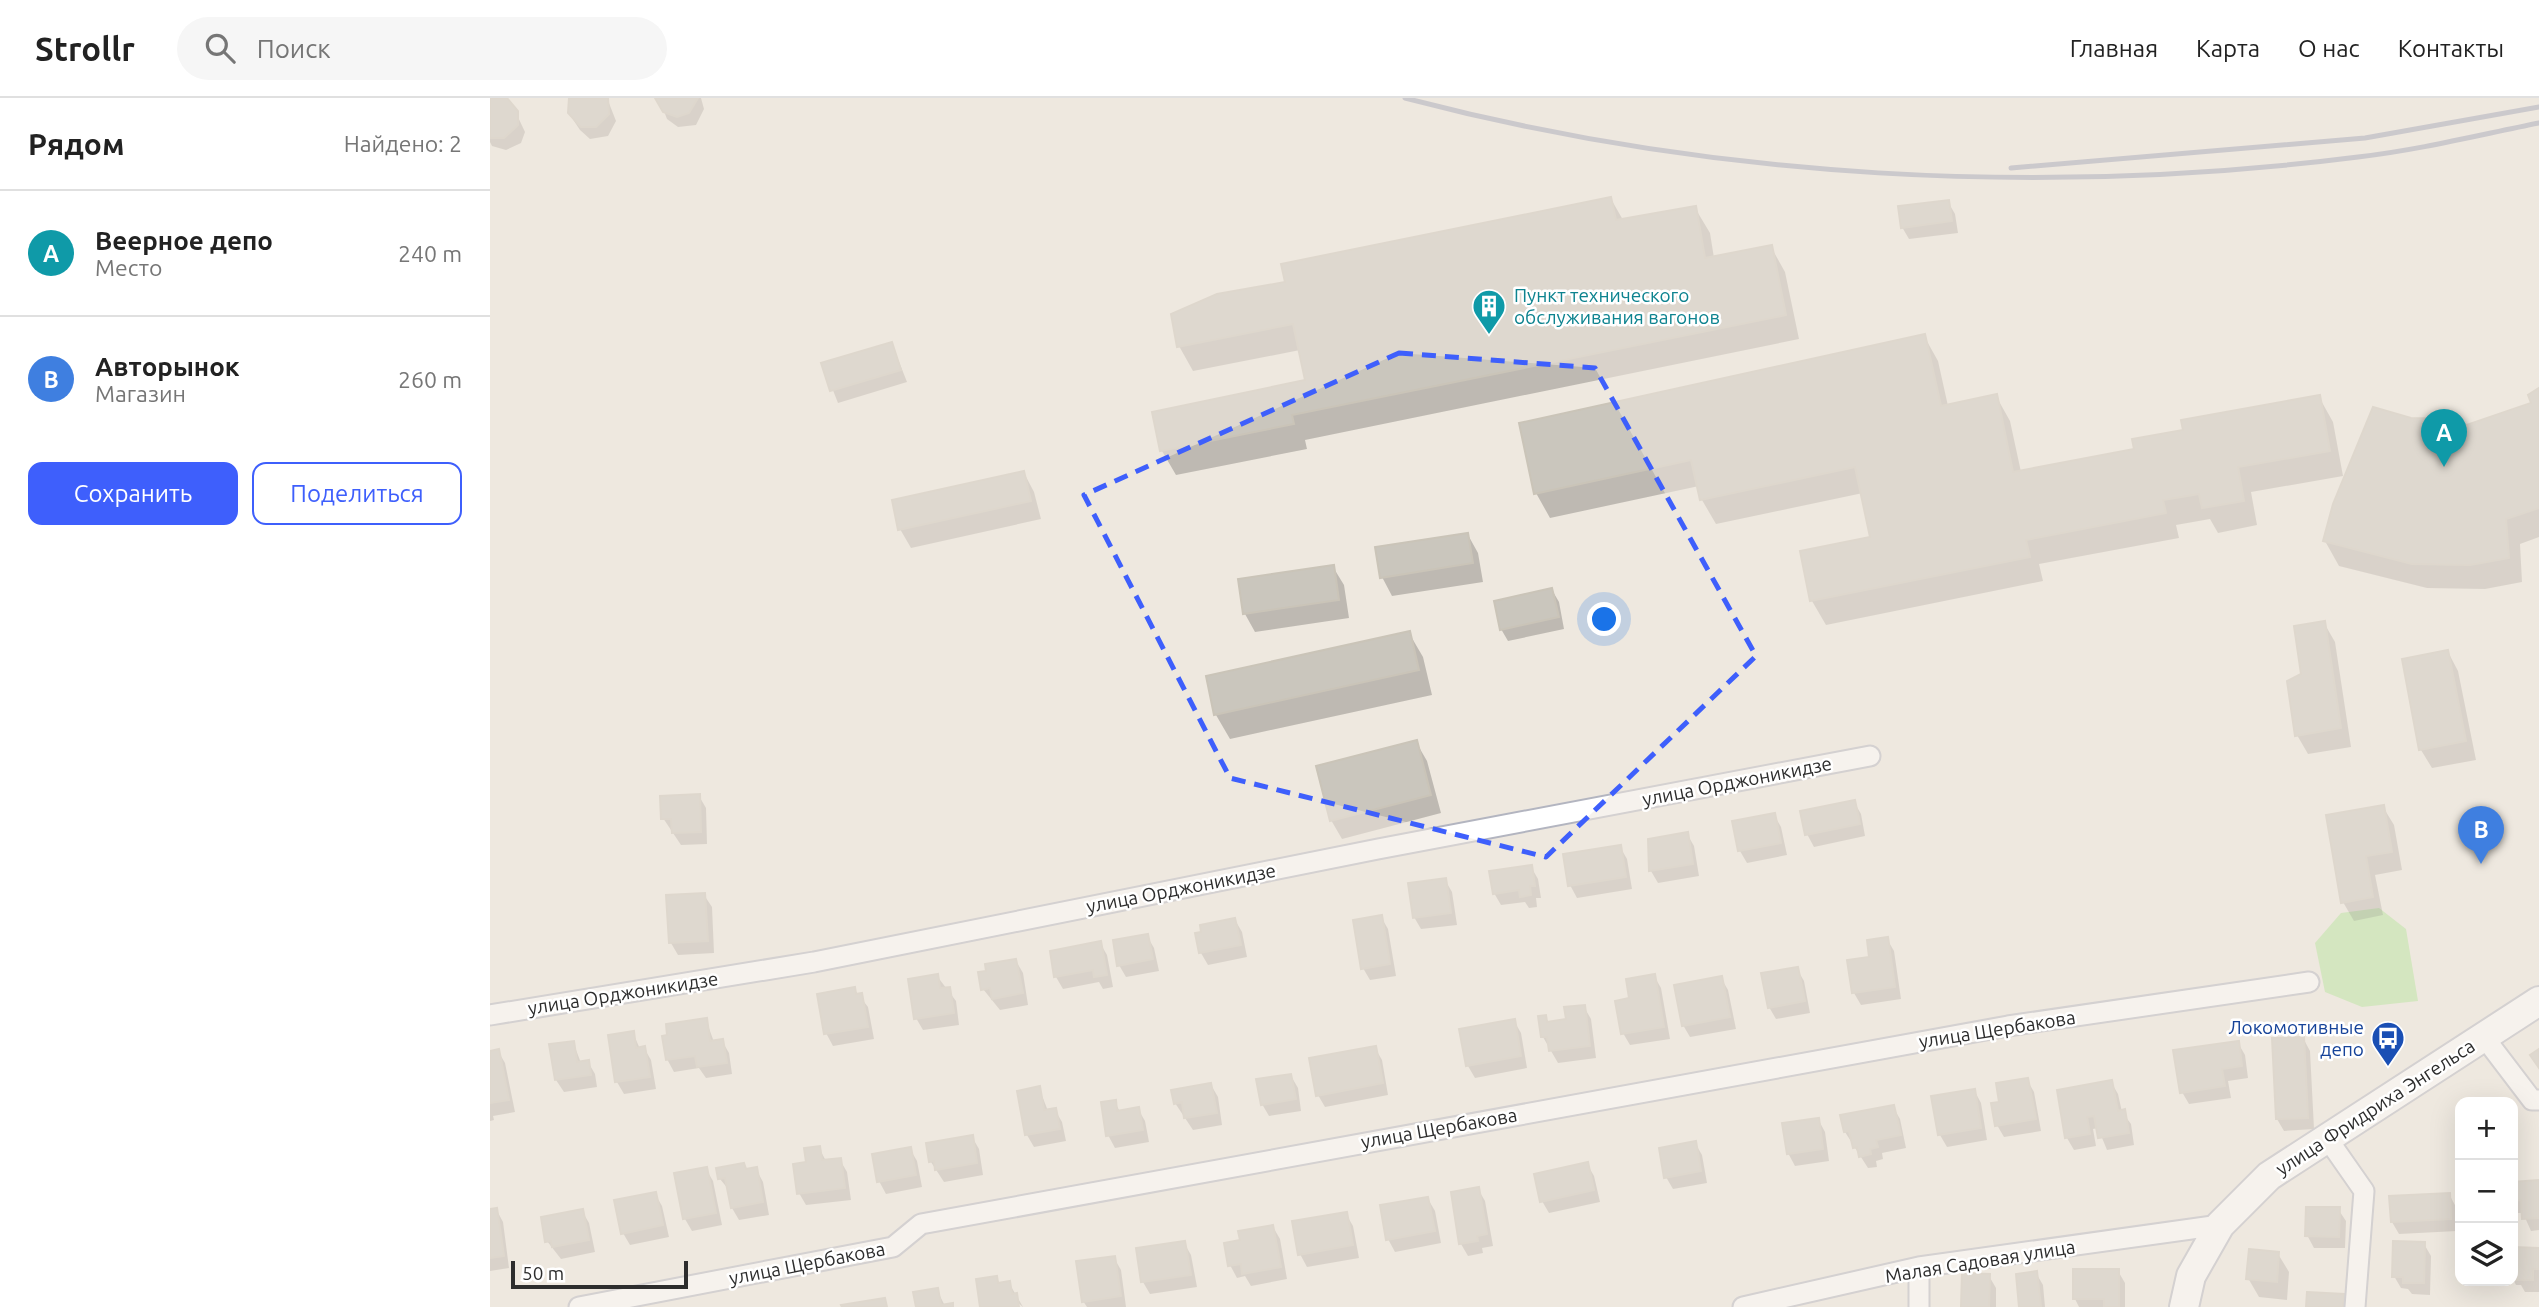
<!DOCTYPE html>
<html lang="ru">
<meta charset="utf-8">
<style>
:root{--surface:#fff;--page:#f6f6f6;--text:#222;--muted:#767676;--line:#e0e0e0;--accent:#3e5ffc}
body{margin:0;font-family:Ubuntu,sans-serif;background:var(--page);color:var(--text)}
.controls{position:absolute;right:21px;bottom:21px;display:grid;overflow:hidden;border-radius:14px;box-shadow:0 7px 28px #0002}
.controls button{width:63px;height:63px;display:grid;place-items:center;padding:0;border:0;border-bottom:2px solid var(--line);background:var(--surface);color:var(--text);font:35px sans-serif}
.scale{position:absolute;left:21px;bottom:18px;width:177px;box-sizing:border-box;padding-left:7px;border:4px solid #2d2d2d;border-top:0;font-size:19px;line-height:24px;white-space:nowrap;color:#2d2d2d;-webkit-text-stroke:5px #fff;paint-order:stroke}
.you{position:absolute;left:1115px;top:522px;width:24px;height:24px;margin:-18px;border:5px solid #fff;border-radius:50%;background:#1a73e8;box-shadow:0 0 0 10px #1a73e833}
.badge{display:grid;place-items:center;width:46px;height:46px;border-radius:50%;background:var(--accent);color:#fff;font-size:23px;font-weight:700}
.pin{position:absolute;translate:-50% -58px;filter:drop-shadow(0 2px 4px #0008)}
.pin::after{content:'';position:absolute;top:37px;width:24px;height:21px;background:inherit;clip-path:polygon(0 0,100% 0,50% 100%)}
.list{margin:0;padding:0;list-style:none}
h2{display:flex;justify-content:space-between;align-items:center;height:91px;margin:0;padding:0 28px;font-size:30px}
h2 small{font-size:23px;font-weight:400;color:var(--muted)}
.list li{display:grid;grid-template-columns:46px 1fr auto;gap:21px;align-items:center;box-sizing:border-box;height:126px;padding:0 28px;border-top:2px solid var(--line)}
.list b{display:block;font-size:26px;white-space:nowrap}
.list p{margin:0;font-size:23px;white-space:nowrap;color:var(--muted)}
.list em{font-size:23px;font-style:normal;color:var(--muted)}
.actions{display:flex;gap:14px;padding:21px 28px}
.actions a{flex:1;padding:16px 0;border:2px solid var(--accent);border-radius:14px;text-align:center;font-size:24px;color:var(--accent)}
.actions .main{background:var(--accent);color:#fff}
.icon{flex:none;width:38px;height:38px;fill:none;stroke:currentColor;stroke-width:2;stroke-linecap:round;stroke-linejoin:round}
.map{position:relative;flex:none;width:2049px;height:1209px;overflow:hidden}
header{display:flex;align-items:center;gap:42px;box-sizing:border-box;height:98px;padding:0 35px;background:var(--surface);border-bottom:2px solid var(--line)}
header strong{font-size:33px}
nav{display:flex;gap:38px;margin-inline-start:auto;font-size:24px}
.search{width:490px;height:63px;background:var(--page);display:flex;align-items:center;gap:18px;box-sizing:border-box;padding:0 24px;border-radius:38px;color:var(--muted);font-size:26px}
main{display:flex}
aside{flex:1;background:var(--surface)}
.map>svg:first-child{display:block}
</style>
<header>
<strong>Strollr</strong>
<div class="search"><svg class="icon" aria-label="search" viewBox="0 0 24 24"><circle cx="10" cy="10" r="6"/><path d="M15 15l6 6"/></svg>Поиск</div>
<nav><a>Главная</a><a>Карта</a><a>О нас</a><a>Контакты</a></nav>
</header>
<main>
<aside>
<h2>Рядом<small>Найдено: 2</small></h2>
<ul class="list">
<li><span class="badge" style="background:#0f9aa8">A</span><div><b>Веерное депо</b><p>Место</p></div><em>240 m</em></li>
<li><span class="badge" style="background:#3f7fe0">B</span><div><b>Авторынок</b><p>Магазин</p></div><em>260 m</em></li>
</ul>
<div class="actions"><a class="main">Сохранить</a><a>Поделиться</a></div>
</aside>
<div class="map">
<svg width="2049" height="1209" viewBox="0 0 2049 1209">
<rect width="100%" height="100%" fill="#eee8df"/>
<path fill="#b3e59c" d="M1889 810 1916 831 1928 903 1872 909 1835 894 1825 845 1851 815Z"/>
<path fill="#0003" d="M9 0 27 17 35 34 31 45 16 52 2 48 0 44V3Z
M81 0H117L126 23 118 38 100 41 90 32 82 20Z
M169 0H211L214 11 206 27 188 29 177 21Z
M1121 101 1133 122 1205 110 1220 135 1224 160 1281 149 1295 174 1309 241 815 342 817 351 686 377 672 353 665 315 817 283 810 252 703 273 689 248 797 185Z
M1458 104 1465 116 1468 135 1419 141 1412 129Z
M1434 238 1448 263 1458 308 1506 298 1520 323 1531 374 1646 352 1695 333 1829 299 1843 324 1853 378 1761 394 1767 427 1728 435 1720 421 1686 427 1689 440 1549 466 1553 483 1336 527 1322 503 1382 440 1373 395 1226 426 1212 402 1209 388 1060 420 1046 395Z
M402 246 417 284 348 305 333 267Z
M2049 291V439L2030 446 2032 484 1995 491 1937 490 1849 468 1835 443 1921 322 1963 323 1968 332 2043 306Z
M534 375 544 394 551 421 421 450 410 431Z
M978 437 988 455 993 484 902 498 892 479Z
M843 469 854 487 859 520 765 534 755 516 750 483Z
M1062 492 1069 504 1074 531 1018 543 1011 531Z
M1834 525 1845 544 1861 649 1818 656 1807 637 1813 577Z
M919 535 933 559 942 597 740 641 726 617 718 579Z
M1958 554 1968 573 1986 662 1942 670 1931 652 1914 563Z
M926 644 937 663 951 715 852 741 841 722Z
M209 698 216 710 217 746 191 747 173 720Z
M1364 704 1371 716 1375 738 1324 749 1317 736Z
M1893 709 1904 727 1912 772 1885 777 1893 817 1864 823 1853 804Z
M1284 717 1291 729 1297 757 1257 765 1250 753Z
M1197 736 1204 748 1209 778 1168 785 1161 773Z
M1130 749 1137 761 1142 791 1087 800 1080 787Z
M1041 769 1048 781 1051 800H1046L1047 809 1039 810 1035 804 1011 807 1004 795Z
M955 782 962 794 967 827 931 831 924 819Z
M214 797 222 809 224 855 188 857 181 845Z
M891 819 898 831 906 878 880 882 873 870Z
M745 822 752 834 757 859 718 867 711 855 707 837Z
M657 838 664 850 669 873 636 879 629 867Z
M1397 841 1404 853 1411 901 1371 907 1364 895 1381 860Z
M610 845 617 857 623 889 613 891 609 884 573 891 566 879 562 854Z
M526 863 533 875 538 907 510 912 493 891 498 874Z
M1307 871 1314 883 1320 915 1286 921 1279 909Z
M447 878 466 903 469 927 433 932 426 920Z
M1164 878 1171 890 1180 941 1140 947 1133 935 1141 902Z
M1231 880 1238 892 1246 931 1200 939 1193 927Z
M364 891 378 909 384 941 343 948 336 935Z
M1094 909 1101 921 1106 960 1068 965 1053 939 1055 919 1059 925 1078 923Z
M216 922 224 944 232 943 239 955 242 976 216 980 209 970 184 974 177 961Z
M1024 923 1031 935 1037 970 985 980 978 968Z
M143 935 150 951 154 950 161 962 166 991 134 996 127 984 120 938Z
M1813 940 1820 953 1824 1031 1794 1033 1787 1021Z
M83 944 91 965 98 964 105 976 107 989 74 994 66 982Z
M1748 945 1755 957 1758 980 1738 983 1741 1000 1699 1006 1692 994Z
M885 950 892 962 898 997 835 1009 828 997Z
M8 953 15 965 25 1014 3 1018 4 1022 0 1023V954Z
M801 978 808 990 811 1013 779 1018 772 1006Z
M1537 982 1544 994 1551 1033 1514 1039 1507 1027 1511 1006Z
M1621 984 1628 996 1632 1014 1641 1026 1644 1047 1617 1052 1608 1030 1603 1031 1606 1048 1584 1052 1577 1040 1569 994Z
M721 987 728 999 732 1027 703 1032 685 1005Z
M549 990 558 1013 565 1012 572 1024 576 1043 544 1049 537 1037Z
M1484 992 1491 1005 1497 1042 1457 1049 1450 1037Z
M625 1004 630 1014 648 1011 655 1023 659 1044 625 1050 618 1037Z
M1403 1009 1410 1021 1416 1050 1392 1055 1393 1061 1386 1063 1387 1069 1378 1070 1355 1034 1353 1019Z
M1328 1021 1335 1034 1339 1063 1305 1068 1298 1055Z
M482 1039 489 1051 493 1077 454 1084 441 1064Z
M1205 1045 1212 1057 1217 1085 1183 1091 1176 1079Z
M329 1050 336 1063 350 1062 357 1074 361 1102 316 1107 309 1095 318 1066Z
M420 1051 427 1063 432 1089 396 1096 389 1083Z
M1097 1066 1104 1078 1110 1104 1059 1115 1052 1103Z
M216 1071 223 1083 232 1127 202 1133 195 1121Z
M266 1071 273 1084 279 1117 249 1122 242 1110 239 1092 230 1081Z
M2049 1084V1132L2041 1133 2033 1115H2023V1086Z
M988 1091 995 1103 1003 1148 992 1150 993 1155 978 1158 971 1146 963 1096Z
M165 1096 172 1108 179 1139 140 1147 133 1135Z
M1959 1096 1966 1109 1967 1133 1909 1136 1902 1124Z
M938 1101 945 1113 951 1145 905 1154 898 1141Z
M6 1111 13 1124 19 1170 0 1173V1112Z
M1848 1111 1856 1123 1855 1150H1824L1817 1137Z
M92 1113 99 1125 105 1154 71 1161 57 1143Z
M856 1116 863 1128 869 1160 817 1169 810 1156Z
M783 1129 790 1141 797 1181 761 1188 755 1178 747 1180 740 1167 752 1144Z
M694 1145 701 1157 707 1189 660 1196 653 1184Z
M1934 1146 1941 1158 1940 1197 1922 1196 1918 1191 1911 1190 1904 1178Z
M2023 1151 2049 1152V1194H2035L2031 1187H2026L2023 1181Z
M1788 1156 1799 1174 1797 1202 1769 1199 1758 1180Z
M624 1160 631 1172 636 1209H597L593 1203Z
M1628 1173 1635 1185V1209H1589L1585 1201Z
M1546 1175 1553 1187 1555 1209H1531Z
M1499 1178 1506 1190V1209H1473Z
M506 1180 510 1187 519 1185 533 1209 527 1204 528 1209H492Z
M447 1192 455 1208 463 1209H427Z"/>
<path fill="#cac6bd" stroke="#cac4b8" stroke-width="2" d="M0 0H17L28 13V27L14 40H0Z
M118 0 119 16 106 29H91L78 15 79 0Z
M165 0H208L199 15 187 19 173 14Z
M1121 99 1126 122 1206 108 1215 160 1282 147 1296 217 802 317 804 326 670 353 662 314 815 282 803 226 687 249 681 216 727 196 795 184 791 166Z
M1459 102 1462 123 1411 130 1408 108Z
M1435 236 1451 308 1507 296 1523 374 1644 351 1642 341 1693 332 1691 322 1830 297 1840 353 1748 369 1754 403 1712 410 1709 396 1673 402 1676 415 1536 442 1540 459 1320 503 1310 453 1380 439 1365 369 1210 402 1201 362 1044 396 1029 325Z
M402 244 411 272 340 293 331 265Z
M2049 290V410L2016 421 2019 460 1980 467 1922 466 1833 443 1843 406 1883 309 1921 320 1964 321 1965 331 2041 305 2038 297Z
M534 373 541 403 408 432 402 402Z
M978 435 983 465 890 480 885 449Z
M844 467 849 502 753 516 748 481Z
M1062 490 1069 519 1010 532 1004 503Z
M1835 523 1851 630 1805 638 1797 583 1811 576 1804 528Z
M920 533 929 572 724 617 716 578Z
M1958 552 1976 643 1929 652 1912 561Z
M927 642 941 697 840 723 826 668Z
M210 696 211 734 182 735 181 721H171L170 698Z
M1365 702 1370 726 1315 737 1310 713Z
M1894 707 1902 754 1876 758 1883 799 1851 805 1836 717Z
M1285 715 1291 745 1248 753 1242 723Z
M1198 734 1203 766 1159 773 1158 741Z
M1131 747 1136 779 1078 788 1073 756Z
M1042 767 1045 788H1040L1041 797 1030 799 1029 792 1003 796 999 773Z
M956 780 961 815 923 820 918 785Z
M215 795 218 843 179 845 176 797Z
M892 817 900 866 871 871 863 822Z
M745 820 751 847 709 855 705 835 711 834 710 827Z
M658 836 663 861 627 868 623 842Z
M1398 839 1405 889 1362 895 1357 862 1379 859 1377 842Z
M611 843 617 877 604 879 603 872 564 879 560 853Z
M526 861 533 895 502 901 500 890 491 892 488 874 496 873 495 866Z
M1308 869 1315 903 1278 910 1271 875Z
M448 876 450 890 460 889 464 915 424 921 418 881Z
M1165 876 1174 929 1131 936 1125 903 1139 900 1136 881Z
M1232 878 1240 919 1192 928 1184 887Z
M365 889 366 896 372 895 378 929 334 936 327 896Z
M1095 907 1100 948 1059 953 1057 939H1051L1048 918 1056 917 1057 924 1076 921 1074 909Z
M217 920 220 943 233 941 237 965 207 969 205 958 176 962 172 938 177 937 176 926Z
M1025 921 1031 958 976 968 969 931Z
M144 933 146 950 155 948 160 979 125 984 118 937Z
M1814 939 1818 1020 1786 1021 1782 940Z
M84 943 87 964 99 962 101 977 65 982 59 946Z
M1749 943 1752 968 1732 971 1735 988 1690 995 1683 952Z
M886 948 893 985 826 998 819 960Z
M9 951 19 1002 0 1005V953Z
M2049 951V970L2040 957Z
M801 976 806 1001 771 1007 766 981Z
M1538 980 1546 1021 1505 1028 1501 1005 1509 1004 1506 985Z
M1622 982 1628 1013 1635 1011 1639 1035 1608 1040 1604 1018 1597 1019 1600 1036 1575 1040 1567 992Z
M721 985 727 1015 694 1020 692 1004 684 1006 681 992Z
M550 988 554 1012 566 1010 570 1031 535 1037 527 993Z
M1485 991 1491 1030 1448 1037 1441 998Z
M626 1002 627 1013 649 1009 653 1032 616 1038 611 1004Z
M1404 1007 1411 1037 1386 1042 1388 1049 1380 1051 1381 1056 1369 1059 1367 1049 1363 1050 1359 1033 1354 1034 1350 1017Z
M1329 1020 1333 1051 1297 1056 1292 1025Z
M483 1037 487 1065 445 1072 444 1063 439 1064 436 1045Z
M1206 1043 1211 1073 1174 1080 1169 1050Z
M330 1048 332 1062 351 1060 355 1090 307 1096 303 1066 316 1064 314 1050Z
M421 1049 426 1077 387 1084 382 1056Z
M1098 1064 1104 1092 1050 1104 1044 1076Z
M254 1065 256 1071 267 1069 273 1104 241 1110 235 1080 228 1081 226 1070Z
M217 1069 226 1115 193 1121 184 1075Z
M2049 1082V1120L2032 1121 2031 1102 2023 1103V1084Z
M989 1089 997 1136 987 1138 988 1143 969 1146 961 1094Z
M166 1094 173 1127 131 1136 124 1102Z
M1960 1095 1961 1121 1901 1124 1899 1098Z
M938 1099 945 1133 896 1142 890 1107Z
M1816 1109H1850L1849 1139 1815 1138Z
M7 1110 14 1158 0 1160V1111Z
M93 1111 99 1142 62 1149 61 1143 55 1144 51 1119Z
M857 1114 863 1147 808 1157 802 1123Z
M783 1127 791 1169 752 1176 751 1166 738 1168 734 1145 750 1142 748 1133Z
M695 1143 701 1177 651 1184 646 1150Z
M1903 1143 1935 1144 1934 1185H1913V1179H1902Z
M2023 1149 2049 1150V1171H2043V1182H2026V1175H2023Z
M1759 1151 1789 1154 1787 1184 1756 1181Z
M625 1158 631 1198 592 1204 586 1163Z
M1583 1171H1629V1209H1614V1201H1583Z
M1547 1173 1551 1209H1529L1526 1176Z
M1472 1175 1500 1176 1499 1209H1471Z
M507 1178 508 1185 520 1183 522 1196 527 1195 529 1209H490L486 1181Z
M448 1190 451 1207 463 1205V1209H426L423 1194Z
M1817 1194 1854 1196 1853 1209H1816Z
M395 1200 397 1209H352L351 1207Z"/>
<g fill="none" stroke-linecap="round" stroke-linejoin="round">
<defs>
<path id="street" d="M0 917 324 864 888 751 1380 658
M1994 939 2042 1002H2049
M1837 1040 1874 1093 1865 1209
M89 1209 403 1149 431 1126 1518 928 1819 884
M1253 1209 1429 1169 1730 1127
M1429 1209V1169"/>
<path id="secondary" d="M1694 1209 1701 1178 1730 1127 1779 1078 2049 903"/>
</defs>
<use href="#street" stroke="#b3b5c0" stroke-width="23"/>
<use href="#secondary" stroke="#b3b5c0" stroke-width="32"/>
<use href="#street" stroke="#fff" stroke-width="19"/>
<use href="#secondary" stroke="#fff" stroke-width="28"/>
<path stroke="#a1a4b7" stroke-width="5" d="M915 0C1223 81 1552 99 1868 59 1929 52 1989 37 2049 25
M1521 70 1875 40 2049 9"/>
</g>
<path d="M0 0H2049V1209H0ZM909 255 1105 270 1266 558 1056 759 740 680 594 397Z" fill="#eee8df" fill-opacity=".55" fill-rule="evenodd"/>
<path fill="none" stroke="#3e5ffc" stroke-width="5" stroke-dasharray="14 9" stroke-linejoin="round" d="M909 255 1105 270 1266 558 1056 759 740 680 594 397Z"/>
<defs>
<symbol id="building-pin" viewBox="-11 -11 22 30"><path d="M0 17L-7.5 6A9.5 9.5 0 1 1 7.5 6Z" fill="#0f9aa8" stroke="#fff"/><path d="M-4-6H4V6H1V3H-1V6H-4ZM-2.5-4.3h1.7v1.8h-1.7ZM.8-4.3h1.7v1.8H.8ZM-2.5-1h1.7V.8h-1.7ZM.8-1h1.7V.8H.8Z" fill="#fff"/></symbol>
<symbol id="bus-pin" viewBox="-11 -11 22 30"><path d="M0 17L-7.5 6A9.5 9.5 0 1 1 7.5 6Z" fill="#1a4fb4" stroke="#fff"/><path d="M-5-6H5V4H4V6H2V4H-2V6H-4V4H-5ZM-3.5-4V0h7V-4ZM-3.5 1.2v1.5H-2V1.2ZM2 1.2v1.5H3.5V1.2Z" fill="#fff"/></symbol>
</defs>
<g fill-rule="evenodd">
<use href="#building-pin" x="980" y="189" width="38" height="52"/>
<use href="#bus-pin" x="1879" y="921" width="38" height="52"/>
</g>
<g text-anchor="middle" dominant-baseline="central" stroke-width="5" stroke-linejoin="round" paint-order="stroke">
<g font-size="19" fill="#0d838f" stroke="#fff" text-anchor="start">
<text x="1024" y="197">Пункт технического<tspan x="1024" dy="22">обслуживания вагонов</tspan></text>
</g>
<g font-size="19" fill="#2d2d2d" stroke="#fff">
<text transform="translate(1247 683) rotate(-11)">улица Орджоникидзе</text>
<text transform="translate(691 790) rotate(-11)">улица Орджоникидзе</text>
<text transform="translate(133 895) rotate(-9)">улица Орджоникидзе</text>
<text transform="translate(1507 931) rotate(-9)">улица Щербакова</text>
<text transform="translate(1885 1009) rotate(-33)">улица Фридриха Энгельса</text>
<text transform="translate(949 1030) rotate(-10)">улица Щербакова</text>
<text transform="translate(1490 1163) rotate(-9)">Малая Садовая улица</text>
<text transform="translate(317 1165) rotate(-11)">улица Щербакова</text>
</g>
<g font-size="19" fill="#164399" stroke="#fff" text-anchor="end">
<text x="1874" y="929">Локомотивные<tspan x="1874" dy="22">депо</tspan></text>
</g>
</g>
</svg>
<div class="controls">
<button>+</button>
<button>−</button>
<button><svg class="icon" aria-label="layers" viewBox="0 0 24 24"><path d="M12 4l9 5-9 5-9-5zM3 14l9 5 9-5"/></svg></button>
</div>
<div class="scale">50 m</div>
<div class="you"></div>
<div class="pin badge" style="left:1954px;top:369px;background:#0f9aa8">A</div>
<div class="pin badge" style="left:1991px;top:766px;background:#3f7fe0">B</div>
</div>
</main>
